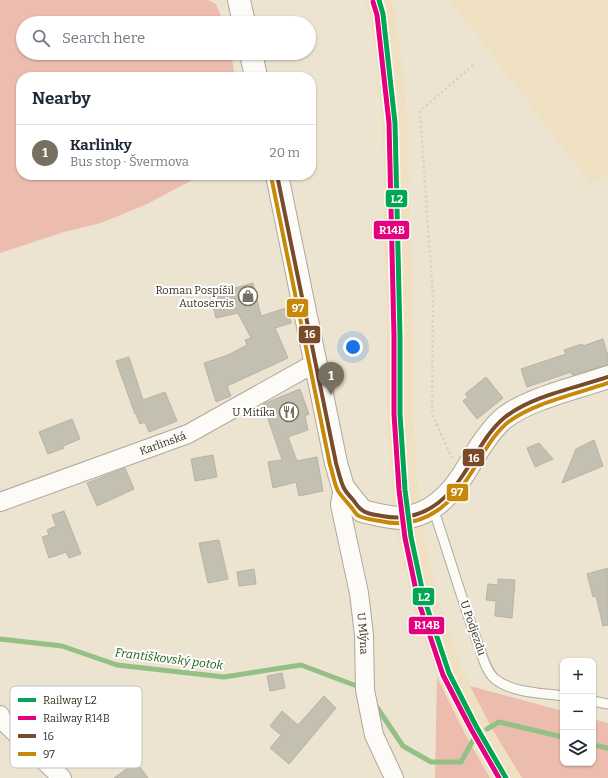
<!DOCTYPE html>
<meta charset="utf-8">
<style>
:root{--surface:#fff;--page:#f6f6f7;--text:#1f2937;--muted:#747a83;--line:#e0e1e3;--accent:#776f60}
body{margin:0;font-family:Bitter,serif;background:var(--page);color:var(--text)}
.controls{position:absolute;right:12px;bottom:12px;display:grid;overflow:hidden;border-radius:8px;box-shadow:0 1px 3px #0004}
.controls button{width:36px;height:36px;display:grid;place-items:center;padding:0;border:0;border-bottom:1px solid var(--line);background:var(--surface);color:var(--text);font:20px sans-serif}
.you{position:absolute;left:353px;top:347px;width:14px;height:14px;margin:-10px;border:3px solid #fff;border-radius:50%;background:#1a73e8;box-shadow:0 0 0 6px #1a73e833}
.badge{display:grid;place-items:center;width:26px;height:26px;border-radius:50%;background:var(--accent);color:#fff;font-size:13px;font-weight:700}
.pin{position:absolute;translate:-50% -33px;filter:drop-shadow(0 1px 2px #0008)}
.pin::after{content:'';position:absolute;top:21px;width:14px;height:12px;background:inherit;clip-path:polygon(0 0,100% 0,50% 100%)}
.list{margin:0;padding:0;list-style:none}
h2{display:flex;justify-content:space-between;align-items:center;height:52px;margin:0;padding:0 16px;font-size:17px}
h2 small{font-size:13px;font-weight:400;color:var(--muted)}
.list li{display:grid;grid-template-columns:26px 1fr auto;gap:12px;align-items:center;box-sizing:border-box;height:56px;padding:0 16px;border-top:1px solid var(--line)}
.list b{display:block;font-size:15px;white-space:nowrap}
.list p{margin:0;font-size:13px;white-space:nowrap;color:var(--muted)}
.list em{font-size:13px;font-style:normal;color:var(--muted)}
.icon{flex:none;width:22px;height:22px;fill:none;stroke:currentColor;stroke-width:2;stroke-linecap:round;stroke-linejoin:round}
.map{position:relative;flex:none;width:608px;height:778px;overflow:hidden}
.search{position:absolute;background:var(--surface);box-shadow:0 1px 3px #0004;left:16px;top:16px;width:300px;height:44px;display:flex;align-items:center;gap:10px;box-sizing:border-box;padding:0 14px;border-radius:22px;color:var(--muted);font-size:15px}
.panel{position:absolute;background:var(--surface);box-shadow:0 1px 3px #0004;left:16px;top:72px;width:300px;height:108px;border-radius:16px}
.map>svg:first-child{display:block}
</style>
<div class="map">
<svg width="608" height="778" viewBox="0 0 608 778">
<rect width="100%" height="100%" fill="#ece3d0"/>
<path fill="#efe0c1" d="M365 0H392L395 11 402 63 408 122 413 336V414L418 488 423 534 437 595 461 667 491 727 522 778H490L464 732 437 677 412 601 398 539 392 491 387 414V336L382 124 377 66 370 17Z
M450 0H608V173L591 184Z"/>
<path fill="#ecbdae" d="M0 0H208L216 4 224 23H23V53H231L235 77H21V175H202L147 204 101 223 64 232 0 253Z
M437 677 464 732 490 778H435Z
M470 686 563 711V763H593V719L608 723V778H522L491 727Z"/>
<g fill="none" stroke-linecap="round" stroke-linejoin="round">
<path stroke="#94c085" stroke-width="5" d="M0 639 62 646 117 665 224 677 301 665 362 688
M374 703 403 746 431 762H461L476 735
M487 729 499 722 563 737
M593 745 608 748"/>
</g>
<path fill="#c3c0b1" stroke="#b7b3a5" d="M253 283 261 316 289 307 291 323 275 328 288 358 227 386 231 396 216 402 204 363 228 355 247 345 245 340 251 338 238 313 216 318 210 295Z
M603 339 608 356V365L572 375 571 372 527 387 521 369 566 354 564 350 582 344 583 346Z
M129 357 143 400 165 392 177 421 149 432 145 422 140 424 136 414H135L116 361Z
M486 377 503 398 477 419 463 401 468 397 465 394Z
M300 389 309 414 305 416 308 430 288 437 297 461 317 457 323 491 299 496 296 482 273 488 268 462 282 460 263 404Z
M72 419 80 439 63 446 64 448 48 454 39 432Z
M594 440 603 466 562 483 576 449Z
M539 443 553 459 535 467 527 448Z
M213 455 217 477 195 481 191 459Z
M125 468 134 489 97 506 87 483Z
M64 511 81 554 69 558 66 552 49 558 42 537 49 535 47 530 56 526 52 515Z
M219 540 228 579 208 583 199 543Z
M608 568V625L603 626 596 596 593 597 587 574Z
M254 569 256 584 239 586 237 572Z
M498 579 515 580 512 618 495 616 496 601 486 600 488 584 498 585Z
M282 673 285 688 270 691 267 676Z
M324 696 336 708 289 764 270 748 281 735 270 726 282 711 298 725Z
M136 762 148 778H114Z"/>
<g fill="none" stroke-linecap="round" stroke-linejoin="round">
<defs>
<path id="lane" d="M433 508C448 552 461 597 477 641 482 653 485 671 495 679 512 693 543 693 563 696
M593 701 608 704"/>
<g id="street">
<path id="s1" d="M343 487 340 505 359 593 364 635 365 690 374 735 394 778"/>
<path id="s2" d="M0 502 188 434 315 363"/>
<path d="M0 715 1 719 62 778"/>
</g>
<path id="secondary" d="M239 0 244 23
M251 53 256 77
M277 175 336 463 343 487 362 511C375 514 388 518 401 518 432 516 454 491 468 467 477 451 490 430 504 418 530 398 577 388 608 377"/>
</defs>
<use href="#lane" stroke="#b0a99a" stroke-width="11"/>
<use href="#street" stroke="#b0a99a" stroke-width="20"/>
<use href="#secondary" stroke="#b0a99a" stroke-width="24"/>
<path stroke="#d2d0cb" stroke-width="2.5" stroke-dasharray="2 3" stroke-linecap="butt" d="M452 458 432 414 433 298 420 111 474 64"/>
<use href="#lane" stroke="#fcfbf8" stroke-width="9"/>
<use href="#street" stroke="#fcfbf8" stroke-width="18"/>
<use href="#secondary" stroke="#fcfbf8" stroke-width="22"/>
<defs>
<path id="bus-1" d="M277 175 336 463C338 470 340 479 343 486 345 492 350 496 354 501 356 504 359 508 362 510 366 514 376 515 382 516 418 523 444 504 463 475 476 456 486 433 504 418 531 396 575 388 608 377"/>
<path id="bus-2" d="M271 176 330 465C333 473 334 484 338 491 342 497 347 502 351 507 354 510 356 515 359 516 365 519 374 520 380 521 423 531 452 505 473 470 483 454 492 436 507 423 532 403 577 394 608 383"/>
</defs>
<use href="#bus-1" stroke="#fff" stroke-width="7"/>
<use href="#bus-2" stroke="#fff" stroke-width="7"/>
<use href="#bus-1" stroke="#7a4b2a" stroke-width="4"/>
<use href="#bus-2" stroke="#c78909" stroke-width="4"/>
<defs>
<path id="rail-1" d="M379 0 383 14 395 123 400 336V414L405 490 411 537 424 598 449 673 476 726 506 778"/>
<path id="rail-2" d="M373 2 377 15 389 123 394 336V414L399 490 405 538 418 600 443 675 471 729 499 778"/>
</defs>
<use href="#rail-1" stroke="#fff" stroke-width="8"/>
<use href="#rail-2" stroke="#fff" stroke-width="8"/>
<use href="#rail-1" stroke="#00a651" stroke-width="5"/>
<use href="#rail-2" stroke="#e5007d" stroke-width="5"/>
</g>
<defs>
<symbol id="shop-ring" viewBox="-11 -11 22 22"><circle r="9.5" fill="#fff" stroke="#776f60" stroke-width="1.5"/><path d="M-5-2.5h2.3a2.7 3.5 0 0 1 5.4 0H5L5.5 6h-11ZM-1.5-2.5h3a1.5 2.3 0 0 0-3 0Z" fill="#776f60"/></symbol>
<symbol id="restaurant-ring" viewBox="-11 -11 22 22"><circle r="9.5" fill="#fff" stroke="#776f60" stroke-width="1.5"/><path d="M-5-6h1v4h1v-4h1v4h1v-4h1v5L-1.5 .5V6h-2V.5L-5-1ZM5-6V6H3V1.5H1.5Q1.5-4 5-6Z" fill="#776f60"/></symbol>
</defs>
<g fill-rule="evenodd">
<use href="#shop-ring" x="237" y="285" width="22" height="22"/>
<use href="#restaurant-ring" x="278" y="401" width="22" height="22"/>
</g>
<g text-anchor="middle" dominant-baseline="central" stroke-width="4" stroke-linejoin="round" paint-order="stroke">
<g font-size="11" fill="#383124" stroke="#fff" text-anchor="end">
<text x="234" y="290">Roman Pospíšil<tspan x="234" dy="13">Autoservis</tspan></text>
<text x="275" y="412">U Mitíka</text>
</g>
<g font-size="11" fill="#383124" stroke="#fff">
<text stroke="none"><textPath href="#s2" startOffset="173">Karlinská</textPath></text>
<text transform="translate(473 628) rotate(71)">U Podjezdu</text>
<text stroke="none"><textPath href="#s1" startOffset="149">U Mlýna</textPath></text>
</g>
<g font-size="12" font-style="italic" fill="#1d5f13" stroke="#fff">
<text transform="translate(169 659) rotate(7)">Františkovský potok</text>
</g>
</g>
<rect x="10" y="686" width="132" height="82" rx="6" fill="#fff" stroke="#c3c1bd" stroke-width="1"/>
<rect x="18" y="698" width="18" height="4" fill="#00a651"/>
<rect x="18" y="716" width="18" height="4" fill="#e5007d"/>
<rect x="18" y="734" width="18" height="4" fill="#7a4b2a"/>
<rect x="18" y="752" width="18" height="4" fill="#c78909"/>
<g font-size="11" fill="#383124">
<text x="43" y="704">Railway L2</text>
<text x="43" y="722">Railway R14B</text>
<text x="43" y="740">16</text>
<text x="43" y="758">97</text>
</g>
<g stroke="#fff" stroke-width="1.5">
<rect x="385" y="189" width="23" height="19" rx="4" fill="#00a651"/>
<rect x="373" y="220" width="37" height="20" rx="4" fill="#e5007d"/>
<rect x="286" y="298" width="23" height="20" rx="4" fill="#c78909"/>
<rect x="298" y="325" width="23" height="19" rx="4" fill="#7a4b2a"/>
<rect x="462" y="448" width="23" height="19" rx="4" fill="#7a4b2a"/>
<rect x="446" y="483" width="23" height="19" rx="4" fill="#c78909"/>
<rect x="412" y="587" width="23" height="19" rx="4" fill="#00a651"/>
<rect x="408" y="616" width="37" height="19" rx="4" fill="#e5007d"/>
</g>
<g font-size="11" text-anchor="middle" font-weight="bold" fill="#fff">
<text x="397" y="203">L2</text>
<text x="392" y="234">R14B</text>
<text x="298" y="312">97</text>
<text x="310" y="338">16</text>
<text x="474" y="462">16</text>
<text x="457" y="496">97</text>
<text x="424" y="601">L2</text>
<text x="427" y="629">R14B</text>
</g>
</svg>
<div class="controls">
<button>+</button>
<button>−</button>
<button><svg class="icon" aria-label="layers" viewBox="0 0 24 24"><path d="M12 4l9 5-9 5-9-5zM3 14l9 5 9-5"/></svg></button>
</div>
<div class="you"></div>
<div class="pin badge" style="left:331px;top:395px">1</div>
<div class="search"><svg class="icon" aria-label="search" viewBox="0 0 24 24"><circle cx="10" cy="10" r="6"/><path d="M15 15l6 6"/></svg>Search here</div>
<section class="panel">
<h2>Nearby<small></small></h2>
<ul class="list">
<li><span class="badge">1</span><div><b>Karlinky</b><p>Bus stop · Švermova</p></div><em>20 m</em></li>
</ul>
</section>
</div>
